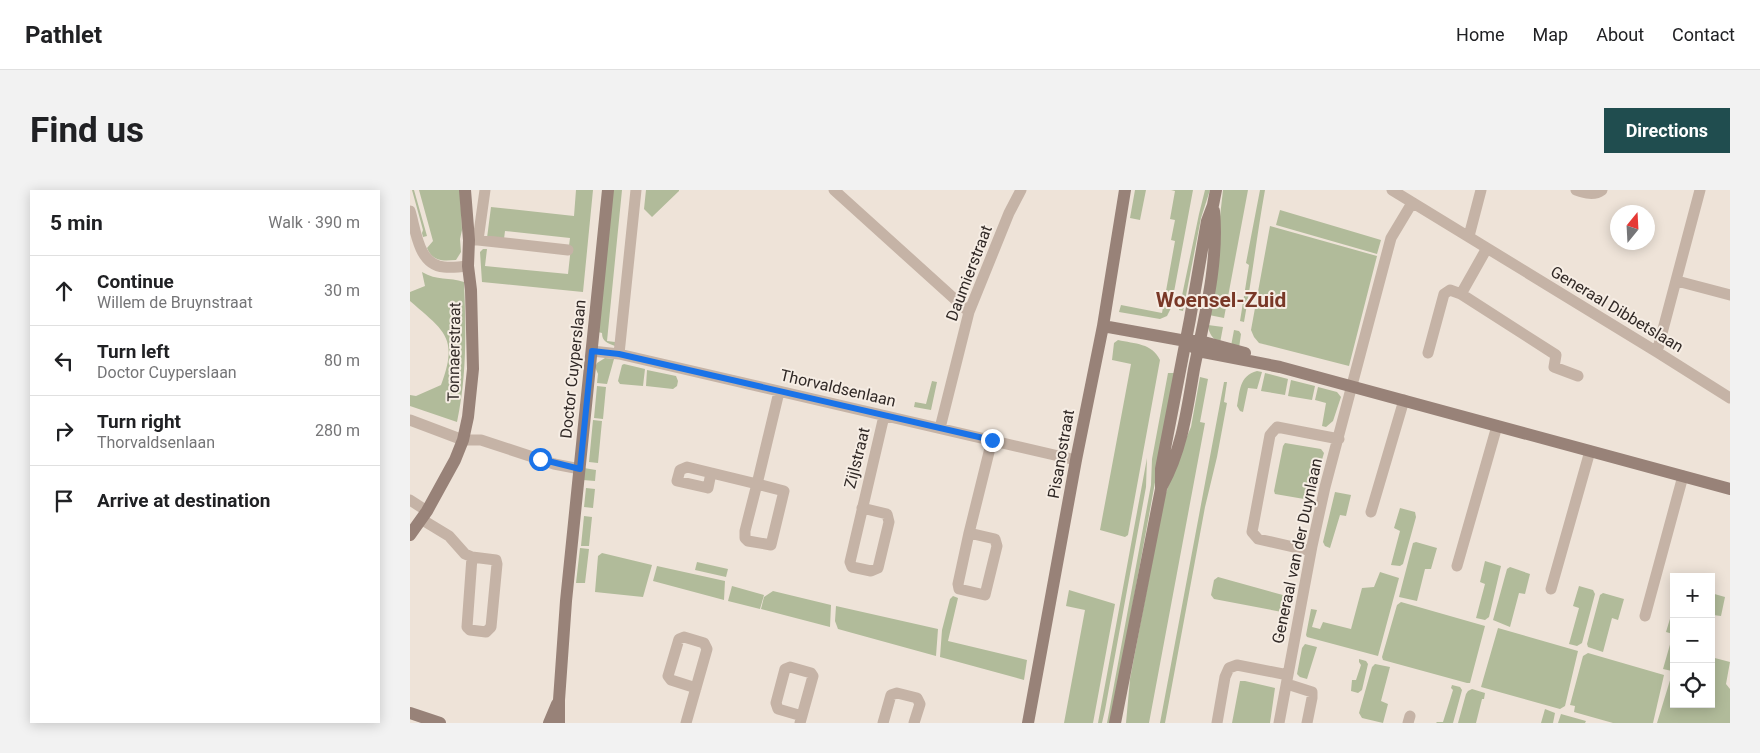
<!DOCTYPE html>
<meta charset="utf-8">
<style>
:root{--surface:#fff;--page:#f2f2f2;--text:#202124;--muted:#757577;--line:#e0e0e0;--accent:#204d4f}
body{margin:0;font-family:Roboto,sans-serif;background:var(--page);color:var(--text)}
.controls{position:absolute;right:15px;bottom:15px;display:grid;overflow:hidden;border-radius:0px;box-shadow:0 2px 12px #0003}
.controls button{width:45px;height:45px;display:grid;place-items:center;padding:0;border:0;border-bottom:1px solid var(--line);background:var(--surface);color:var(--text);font:25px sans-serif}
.compass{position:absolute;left:1200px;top:15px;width:45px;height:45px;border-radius:50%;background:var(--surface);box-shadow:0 2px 12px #0003;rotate:18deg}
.stop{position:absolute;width:15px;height:15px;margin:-11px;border:4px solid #1a73e8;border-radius:50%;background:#fff}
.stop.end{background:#1a73e8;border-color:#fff;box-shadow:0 1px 5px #0008}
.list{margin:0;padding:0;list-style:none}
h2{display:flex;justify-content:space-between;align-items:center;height:65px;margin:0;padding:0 20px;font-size:21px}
h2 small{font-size:16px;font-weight:400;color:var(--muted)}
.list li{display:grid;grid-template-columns:32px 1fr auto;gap:15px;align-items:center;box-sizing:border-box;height:70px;padding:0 20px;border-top:1px solid var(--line)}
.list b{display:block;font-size:19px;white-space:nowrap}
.list p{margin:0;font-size:16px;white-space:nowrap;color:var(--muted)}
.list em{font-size:16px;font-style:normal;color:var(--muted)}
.icon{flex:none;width:28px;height:28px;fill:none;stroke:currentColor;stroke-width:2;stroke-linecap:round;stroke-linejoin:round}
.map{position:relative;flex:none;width:1320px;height:533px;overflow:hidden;border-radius:0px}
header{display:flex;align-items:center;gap:30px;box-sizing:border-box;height:70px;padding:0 25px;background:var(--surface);border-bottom:1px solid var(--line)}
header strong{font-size:24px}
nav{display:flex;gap:28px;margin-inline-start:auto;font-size:18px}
.intro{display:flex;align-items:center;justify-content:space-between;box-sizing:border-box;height:120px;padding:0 30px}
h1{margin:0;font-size:35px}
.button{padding:12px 22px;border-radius:0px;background:var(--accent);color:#fff;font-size:18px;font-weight:700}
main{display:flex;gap:30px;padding:0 30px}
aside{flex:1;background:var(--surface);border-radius:0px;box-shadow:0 2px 12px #0003}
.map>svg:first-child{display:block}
</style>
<header>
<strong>Pathlet</strong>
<nav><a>Home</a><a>Map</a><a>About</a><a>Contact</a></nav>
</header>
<div class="intro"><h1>Find us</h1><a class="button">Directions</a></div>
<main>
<aside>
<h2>5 min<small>Walk · 390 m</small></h2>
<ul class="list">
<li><svg class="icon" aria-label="ahead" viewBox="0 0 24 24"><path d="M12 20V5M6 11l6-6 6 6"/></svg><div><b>Continue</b><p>Willem de Bruynstraat</p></div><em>30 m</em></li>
<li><svg class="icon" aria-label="left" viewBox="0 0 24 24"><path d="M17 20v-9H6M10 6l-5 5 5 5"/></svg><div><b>Turn left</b><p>Doctor Cuyperslaan</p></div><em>80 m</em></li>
<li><svg class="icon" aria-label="right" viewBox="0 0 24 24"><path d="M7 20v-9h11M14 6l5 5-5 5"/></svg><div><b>Turn right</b><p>Thorvaldsenlaan</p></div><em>280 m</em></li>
<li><svg class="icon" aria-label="arrive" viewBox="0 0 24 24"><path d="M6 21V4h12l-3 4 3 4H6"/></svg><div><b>Arrive at destination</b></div></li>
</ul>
</aside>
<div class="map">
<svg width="1320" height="533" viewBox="0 0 1320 533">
<rect width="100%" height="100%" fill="#eee3d8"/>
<path fill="#b1bb9a" d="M2 0H4L17 46 13 47 12 43 13 40Z
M9 0H50L52 40 50 49 51 62 46 70C33 71 23 72 17 58L23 51Z
M166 0H183L173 102 72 92 70 62 73 59H77L75 76 158 84 161 57 159 56 160 48 95 41 94 49 77 48 81 17 164 26Z
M203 0H212L197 151 205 152V156C198 153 192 152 192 143L188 142Z
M236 0H269V1L242 27 234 19Z
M725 0H736L730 30 720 28Z
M761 0H783L761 118 757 126 750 129 709 122 711 115 752 123 765 51 761 50 765 30 760 29 765 1Z
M795 0H800L791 28 773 121 769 120 789 24Z
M813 0H838L814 128 799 125Z
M850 0H855C847 44 842 88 834 132L830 131 839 75 836 73Z
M870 20 971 50 967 64 866 35Z
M860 36 967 66 939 176 849 153 844 147 841 140Z
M12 82C27 91 39 87 54 92 56 140 57 185 47 232L0 216V205L6 206 31 195C49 147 34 141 0 111V102L15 96Z
M798 135 813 137 810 153C802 148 799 144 798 135Z
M824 140 829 141 831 144 829 158 821 156Z
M708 150C725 154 742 153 750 170L718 345 715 347 690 340 721 174 702 170 704 153Z
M195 168 204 169 197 194 187 193 188 184 185 177 187 173Z
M214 174 235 179 233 196 210 194 208 191 212 175Z
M237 180 266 186 268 191 267 196 263 199 236 196Z
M847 181 852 182 847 199 838 198 833 222 830 221 827 216C830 201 829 186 847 181Z
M758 183H765L701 533H697L741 295 742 269Z
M855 183 878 189 875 205 851 201Z
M790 187 798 189 790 232 795 233 739 533H716L720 489 754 308 772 258 781 237Z
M881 190 905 196 902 210 878 206Z
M522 191 527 192 521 220 504 217 505 212 516 214Z
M814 192H817L814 212 817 213 807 267 795 317 755 533H750Z
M187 196 196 197 193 229 184 228Z
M908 197 927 202 931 207 923 231 916 237 912 236 916 213 905 210Z
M183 230 192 231 188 273 179 272Z
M875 253 911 259 914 263 900 310 865 304 864 301 873 256Z
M737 268 736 297 695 520 692 533H688Z
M174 278 186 280 185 291 173 290Z
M176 298 185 299 183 318 174 317Z
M925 302 941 305 936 326 930 325 920 358 915 356 913 352Z
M990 318 1005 322 1006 327 993 374 990 376 981 375 990 341 984 338Z
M174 326 182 327 179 356H171Z
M1006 352 1027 358 1021 379H1015L1007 411 989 407 1003 353Z
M170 358 179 359 175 393H166Z
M192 363 242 375 233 407 185 402 188 366Z
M1075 371 1091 376 1079 427 1075 430 1066 428 1075 394 1070 392Z
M287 372 318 379 316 387 285 380Z
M247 376 315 391 314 410 243 391Z
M1100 377 1120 384 1115 404 1109 403 1100 437 1083 430 1097 379Z
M970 382 989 388 968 466 897 447 896 445 901 419 907 420 902 437 910 439 913 432 941 439 952 398 964 397Z
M808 387 880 407 882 410 881 420 877 423 804 409 801 405 804 390Z
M322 396 354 405 350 419 318 411Z
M1169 396 1183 400 1185 404 1172 453 1167 456 1159 454 1169 418 1163 416Z
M659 400 705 414 683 533H654L675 420 656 416Z
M363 401 421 415 420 437 351 419 354 407Z
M1193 403 1214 409 1208 430 1202 428 1193 462 1178 457 1177 454 1190 405Z
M1301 403 1315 407 1311 426 1303 425 1301 431Z
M543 406 548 408 538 451 617 470 614 490 530 467 532 440 540 409Z
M991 412 1075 436 1060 493H1057L973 470 972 467 987 415Z
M426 416 528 439 526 466 428 439 425 431Z
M1262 422 1264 423V480L1262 481 1253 479 1263 444 1256 442Z
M1088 438 1168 461 1155 516 1150 519 1071 497Z
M895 454 907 457 897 489 890 487 887 484 892 458Z
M1178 463 1254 485 1243 533H1203L1164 522 1165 516 1160 515 1173 466Z
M1301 467 1320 472 1316 494 1320 499V533H1247L1261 487H1264V514H1301Z
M949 469 956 471 958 474 952 500 948 503 941 501 942 490H946L951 475 949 472Z
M965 474 980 477 971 511 978 514 973 533 952 528 949 523 962 477Z
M830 491H835L865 498 860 533H822Z
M1042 495 1050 497 1052 500 1043 533H1026L1027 532H1033L1043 500 1041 498Z
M1062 499 1075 503 1074 509H1072L1066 533H1048L1056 504 1058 501Z
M1135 519 1145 523 1143 533H1131Z
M1151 524 1176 531 1175 533H1148Z"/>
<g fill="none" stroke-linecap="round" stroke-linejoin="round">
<path stroke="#c5b3a6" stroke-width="11" d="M424 0 559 122
M982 0 1247 162 1320 208
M1166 0C1175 3 1184 6 1192 0
M0 21C6 40 8 75 34 77 42 78 50 77 58 76
M1059 46 1071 0
M59 50H68L158 60
M68 50 75 0
M1267 91 1320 105
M1051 104 1077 58
M182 161 209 164 666 270
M1247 162 1290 0
M1018 163 1034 104 1040 100 1051 104 1146 165 1144 177 1168 186
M209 164 226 0
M0 230 53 250H71L144 274 170 279
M530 238 559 122 599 23 611 0
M301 283 298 298 267 291 270 280 277 277 347 294 369 202
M347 294 374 301 361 355 338 351 335 348V341Z
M0 310 17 321
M452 318 477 324 479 332 468 378 461 381 442 377 440 372 474 226
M961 322 994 210
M11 329 39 346 55 364 62 367 86 370 87 374 81 437 76 442 60 440 57 437 62 367
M559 343 585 349 587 356 575 405 549 399 548 394Z
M559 343 582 250
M901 361 848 349 842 342 860 245 867 237 929 249
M1047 376 1087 236
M1141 399 1180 261
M1235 426 1273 286
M877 494 902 502V508L897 533
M276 533 297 459 294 453 274 447 269 449 258 486 261 490 286 498
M390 533 403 486 401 483 380 477 375 479 366 513 368 519 392 526
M473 533 481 505 487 503 507 508 510 514 504 533
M807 533 815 487 819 478 827 475 878 485
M869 533 902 356 915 297 981 48 1002 13
M998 533 1000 526"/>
<path stroke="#988278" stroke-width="12" d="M693 136 776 151H790L835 163
M776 151 788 161 870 177 1320 299
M752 296C772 260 777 220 784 179 794 129 809 72 804 21
M0 345 17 321 45 270 53 250 58 227 63 179 61 100 58 76 59 50 55 0
M0 523 30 533
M139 533 147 514
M149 533V510L156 411 198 0
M618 533 666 270 693 136 715 0
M705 533 751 299V279L780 129 797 31 803 15 806 0"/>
</g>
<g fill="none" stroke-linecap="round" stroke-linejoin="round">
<path stroke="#1a73e8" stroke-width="6" d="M130 269 170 279 182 161 209 164 582 250"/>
</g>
<g text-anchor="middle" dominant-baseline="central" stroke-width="4" stroke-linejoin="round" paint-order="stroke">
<g font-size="16" fill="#312926" stroke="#f6ede4">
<text transform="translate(559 83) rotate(-69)">Daumierstraat</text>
<text transform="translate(1207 119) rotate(31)">Generaal Dibbetslaan</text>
<text transform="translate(44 162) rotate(-89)">Tonnaerstraat</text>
<text transform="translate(163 179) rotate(-84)">Doctor Cuyperslaan</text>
<text transform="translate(428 198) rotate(13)">Thorvaldsenlaan</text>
<text transform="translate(651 264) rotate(-80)">Pisanostraat</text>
<text transform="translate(447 268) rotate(-76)">Zijlstraat</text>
<text transform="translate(887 361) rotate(-78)">Generaal van der Duynlaan</text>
</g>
<g font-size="21" font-weight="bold" fill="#793827" stroke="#f6ede4">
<text x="811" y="110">Woensel-Zuid</text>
</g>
</g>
</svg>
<div class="controls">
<button>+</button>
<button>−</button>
<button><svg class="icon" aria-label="locate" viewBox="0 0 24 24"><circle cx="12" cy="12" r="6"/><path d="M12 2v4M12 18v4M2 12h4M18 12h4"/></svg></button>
</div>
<svg class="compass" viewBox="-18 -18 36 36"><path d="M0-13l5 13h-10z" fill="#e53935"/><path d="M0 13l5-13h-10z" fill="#757577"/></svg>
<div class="stop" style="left:130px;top:269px"></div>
<div class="stop end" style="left:582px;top:250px"></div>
</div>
</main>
